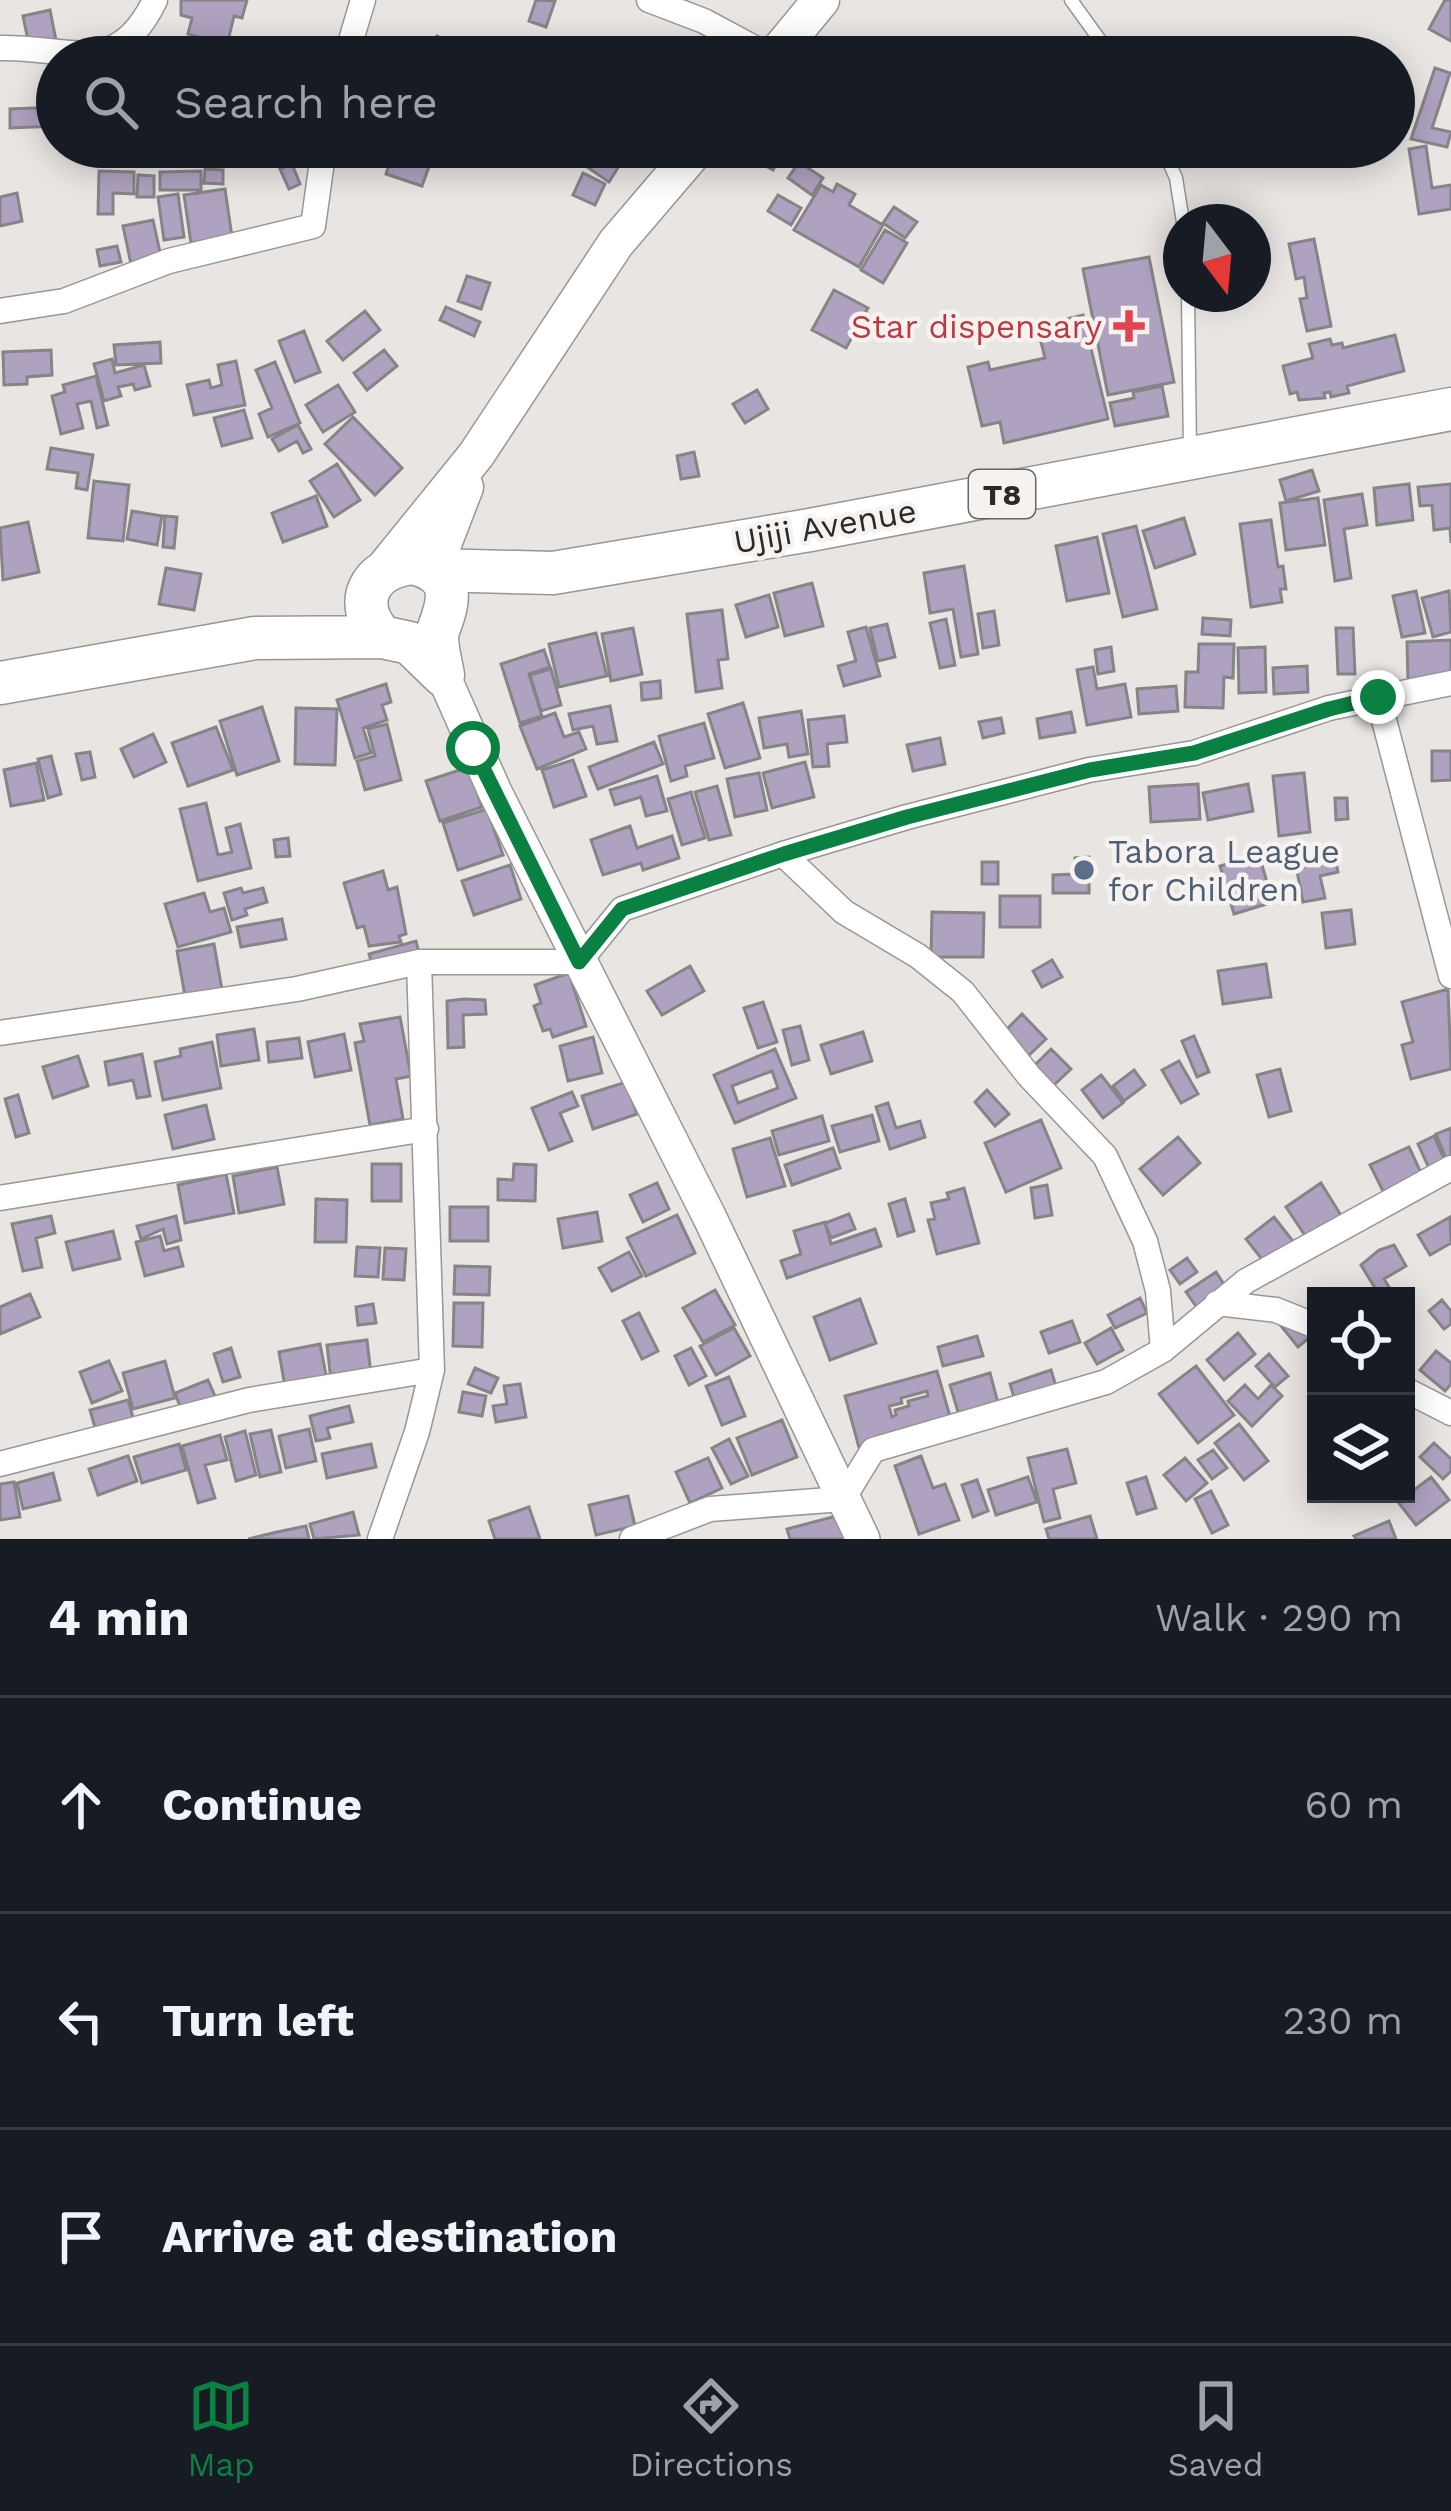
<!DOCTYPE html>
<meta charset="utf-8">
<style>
:root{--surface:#171b24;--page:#242831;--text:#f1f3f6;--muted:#9ea1a6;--line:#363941;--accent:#0b8043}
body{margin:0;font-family:"Work Sans",sans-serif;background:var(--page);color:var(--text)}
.controls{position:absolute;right:36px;bottom:36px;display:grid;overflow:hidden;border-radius:0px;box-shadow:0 6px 30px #0003}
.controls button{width:108px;height:108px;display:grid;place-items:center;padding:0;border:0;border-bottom:3px solid var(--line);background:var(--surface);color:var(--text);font:60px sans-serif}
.compass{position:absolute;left:1163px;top:204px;width:108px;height:108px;border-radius:50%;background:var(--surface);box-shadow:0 6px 30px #0003;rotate:164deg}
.stop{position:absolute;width:36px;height:36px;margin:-27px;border:9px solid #0b8043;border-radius:50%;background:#fff}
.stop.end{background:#0b8043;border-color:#fff;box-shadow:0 3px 12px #0008}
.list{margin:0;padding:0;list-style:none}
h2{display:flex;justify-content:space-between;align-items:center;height:156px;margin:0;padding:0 48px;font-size:51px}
h2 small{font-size:39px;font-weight:400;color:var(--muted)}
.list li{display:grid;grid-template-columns:78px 1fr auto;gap:36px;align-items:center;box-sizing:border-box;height:216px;padding:0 48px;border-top:3px solid var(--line)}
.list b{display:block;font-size:45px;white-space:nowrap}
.list em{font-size:39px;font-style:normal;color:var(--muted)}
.icon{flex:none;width:66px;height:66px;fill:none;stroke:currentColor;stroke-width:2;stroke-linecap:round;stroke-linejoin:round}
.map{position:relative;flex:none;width:1451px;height:1539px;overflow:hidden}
.search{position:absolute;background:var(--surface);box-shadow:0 6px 30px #0003;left:36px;right:36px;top:36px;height:132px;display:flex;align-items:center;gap:30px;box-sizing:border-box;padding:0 42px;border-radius:66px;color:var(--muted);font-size:45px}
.sheet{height:804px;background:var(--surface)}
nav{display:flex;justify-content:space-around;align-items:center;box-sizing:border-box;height:168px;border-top:3px solid var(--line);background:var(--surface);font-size:33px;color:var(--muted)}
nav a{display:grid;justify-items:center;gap:6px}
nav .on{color:var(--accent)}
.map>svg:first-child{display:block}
</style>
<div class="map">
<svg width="1451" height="1539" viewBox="0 0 1451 1539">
<rect width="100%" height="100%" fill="#e8e5e3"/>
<path fill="#afa2c0" stroke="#858486" stroke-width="3" fill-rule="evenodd" d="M181 0H247L242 18 234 16 227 45 188 34 192 18 181 15Z
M536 0 555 1 546 27 529 21Z
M1445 0H1451V41L1429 29Z
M50 10 59 55 32 60 23 16Z
M437 36 467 50 464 57H427Z
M178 45 217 54 216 57H175Z
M1435 68 1450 73 1432 128 1451 132 1447 147 1411 139Z
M57 107V126L10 128V109Z
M1426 146 1432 188 1451 185V209L1419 214 1409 149Z
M165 147H199L198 156 164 155Z
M395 147H436L422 186 386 174Z
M767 147H786L773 170 758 162Z
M600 149 621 163 609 182 587 167Z
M799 162 823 178 812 195 788 178Z
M292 164 300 184 289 189 280 169Z
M205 169 223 170V184L204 183Z
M99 171 134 172V194L113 193V214H98Z
M201 171V190H160V172Z
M583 173 605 184 595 205 573 195Z
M138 175 154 176V197H137Z
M837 184 855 194 849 205 883 225 859 267 794 230 821 185 833 192Z
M225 189 233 244 192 250 184 195Z
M17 193 22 221 0 226V197Z
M178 194 184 237 164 240 158 197Z
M778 195 801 208 791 225 768 211Z
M894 207 917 222 905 238 883 223Z
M153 220 161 257 131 264 123 226Z
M885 230 907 243 883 283 861 270Z
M1314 239 1331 326 1307 331 1300 299 1307 298 1304 277 1296 279 1289 244Z
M117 246 121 262 100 266 97 250Z
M1149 257 1174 382 1108 395 1083 269Z
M467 276 490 283 481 309 458 301Z
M834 290 868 308 846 348 812 330Z
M446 307 480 322 474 336 440 320Z
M365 311 380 330 343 360 327 341Z
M1083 315 1108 419 1004 443 1000 422 982 426 968 367 988 362 990 370 1045 358 1037 326Z
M304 331 320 372 295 382 279 341Z
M1395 335 1404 371 1347 386 1349 393 1331 397 1330 392 1324 393 1325 398 1299 400 1297 392 1290 394 1283 366 1313 358 1309 344 1330 339 1332 345 1342 343 1343 348Z
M160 342 161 363 116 365 114 345Z
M51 350 52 375 27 377V384L4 385 3 352Z
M384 350 397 366 367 390 354 373Z
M112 359 115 373 144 365 150 386 135 390 133 384 118 387 121 396 104 401 94 364Z
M236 361 245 405 194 415 187 385 209 380 211 388 222 385 218 365Z
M275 362 300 423 268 437 259 414 272 408 256 370Z
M96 376 108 425 97 428 91 401 77 404 83 428 61 434 52 396 65 392 63 385Z
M338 385 355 412 323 432 306 405Z
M1162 386 1168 416 1115 426 1110 403 1134 398 1133 392Z
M757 390 768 409 745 423 733 404Z
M244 410 252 438 222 446 214 418Z
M353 417 402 468 375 495 325 444Z
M298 425 311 449 303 453 297 441 279 451 272 439Z
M51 448 93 455 87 490 76 488 78 473 47 469Z
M694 452 699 476 681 479 677 456Z
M337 464 360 500 334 517 310 481Z
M1312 470 1319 491 1286 501 1280 480Z
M94 481 129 485 123 541 88 538Z
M1409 484 1413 520 1377 525 1374 488Z
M1451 484V543L1450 528 1434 530 1432 505 1420 506 1418 487Z
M1362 494 1367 525 1344 529 1351 578 1335 581 1324 500Z
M316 496 327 526 283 542 272 513Z
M1318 498 1325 545 1286 550 1280 503Z
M132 511 162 516 157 545 127 539Z
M165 516 177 517 174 548 163 547Z
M1184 518 1195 554 1155 568 1143 531Z
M1271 520 1278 567 1283 566 1286 589H1280L1282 602 1251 607 1240 524Z
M28 522 39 572 3 580 0 528Z
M1136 526 1157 609 1123 617 1103 534Z
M1097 537 1109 593 1067 601 1056 546Z
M964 566 978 654 961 657 953 609 930 613 924 573Z
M166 568 201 574 194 610 159 604Z
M812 583 823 626 785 636 774 593Z
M1416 591 1425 633 1402 637 1393 596Z
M1449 591 1451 632 1433 637 1422 598Z
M769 595 778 627 746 637 736 605Z
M722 610 728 659 718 660 722 688 696 692 687 614Z
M994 611 999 645 983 648 978 614Z
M1203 618 1231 620 1230 636 1202 634Z
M946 619 955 665 940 668 930 623Z
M887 624 895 657 878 661 870 628Z
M866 627 880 676 844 686 838 666 856 661 848 632Z
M633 628 642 674 611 681 602 634Z
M1336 628H1353L1355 674H1338Z
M596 633 607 676 559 687 549 644Z
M1451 640V681L1408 682 1407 642Z
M1199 644H1234L1233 678 1224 677 1223 708 1185 707 1186 672H1198Z
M1111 647 1114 671 1098 674 1095 650Z
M1265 647 1266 692 1239 693 1238 648Z
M544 650 550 667 529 674 542 716 520 723 501 664Z
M1307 666 1308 692 1274 694 1273 668Z
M1093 667 1097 689 1125 684 1131 717 1087 725 1077 670Z
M551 669 561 705 541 711 530 675Z
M660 681 661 698 642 700 641 683Z
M386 684 391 702 382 705 387 720 363 728 371 753 355 758 337 700Z
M1176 686 1178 711 1139 714 1137 689Z
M743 703 760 758 725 768 708 714Z
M610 706 617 741 597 744 593 726 573 730 569 714Z
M262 707 279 761 237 775 220 721Z
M296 708 337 709 335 765 295 764Z
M801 711 808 754 789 757 787 744 764 748 759 718Z
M1071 712 1075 732 1040 738 1037 719Z
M555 713 564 737 579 732 586 749 537 769 520 726Z
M844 716 847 742 827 744 829 766 813 767 808 720Z
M1001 718 1004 733 983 738 979 722Z
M704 723 714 758 685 766 687 776 671 781 659 736Z
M387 724 401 780 365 790 357 761 375 756 368 729Z
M216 727 233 770 188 786 172 743Z
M153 734 166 762 134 777 121 749Z
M940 738 945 764 913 771 907 745Z
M654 742 663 764 598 789 589 767Z
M1432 751H1451V780L1432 781Z
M90 752 95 777 82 780 76 754Z
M51 756 61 794 48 798 38 759Z
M573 760 586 796 554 807 542 770Z
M805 762 814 797 772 808 763 773Z
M36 763 44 800 11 806 4 770Z
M469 767 482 807 440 821 426 781Z
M759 773 767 810 735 817 727 779Z
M1304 773 1310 832 1279 836 1273 776Z
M657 776 667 811 646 816 641 797 615 805 610 790Z
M1198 784 1200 819 1151 822 1149 787Z
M1248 784 1253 811 1208 820 1203 793Z
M717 786 731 835 709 840 695 792Z
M691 792 705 838 682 845 668 799Z
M1335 798H1347L1348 819 1336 820Z
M206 803 218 855 232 852 226 828 240 824 251 868 198 881 180 809Z
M487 809 503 855 458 870 443 823Z
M630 826 637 848 672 836 679 858 643 870 641 863 603 875 591 840Z
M288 838 290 856 276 857 274 840Z
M1089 857V893H1053V875L1075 874V858Z
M1250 857 1252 864 1261 862 1273 902 1234 914 1220 866Z
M1335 858 1338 872 1320 876 1325 898 1303 902 1296 866Z
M982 862H998V884H982Z
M510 865 521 899 474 915 462 881Z
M383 871 388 890 397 887 406 934 399 936 401 942 369 946 364 926 357 928 344 883Z
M241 888 243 893 263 888 267 902 245 909 247 915 232 920 224 893Z
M204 893 210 912 224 908 231 932 178 947 165 904Z
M1000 896H1040V927H1000Z
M1351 910 1355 944 1326 948 1322 913Z
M932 912 984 913 983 957H931Z
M282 919 286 939 241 947 237 927Z
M416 941 420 957 374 970 369 954Z
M214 944 222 990 185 996 177 951Z
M1052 960 1062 977 1042 987 1033 971Z
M1266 964 1271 997 1223 1004 1218 971Z
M690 966 704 991 662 1015 647 991Z
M569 973 586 1026 553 1037 550 1029 543 1031 534 1006 541 1003 535 985Z
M1448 989 1451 1069 1411 1079 1402 1045 1413 1042 1402 1002Z
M464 999 485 1000 486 1014 463 1015 464 1047 448 1048 447 1001Z
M763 1002 777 1042 758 1048 744 1008Z
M1022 1014 1046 1039 1024 1060 1000 1036Z
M400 1017 411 1076 396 1079 403 1119 370 1125 355 1043 364 1041 360 1024Z
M800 1026 809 1060 792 1065 783 1030Z
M254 1029 259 1060 221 1066 217 1035Z
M863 1032 872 1061 831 1074 821 1045Z
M344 1034 351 1070 315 1077 308 1042Z
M1194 1036 1209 1072 1197 1077 1182 1041Z
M593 1037 602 1073 568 1081 560 1046Z
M299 1038 302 1058 269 1062 267 1042Z
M212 1042 221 1088 163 1100 155 1062 181 1056 180 1049Z
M775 1049 796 1098 735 1123 714 1075ZM772 1071 778 1088 738 1103 732 1086Z
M1051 1049 1071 1069 1053 1086 1034 1066Z
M142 1054 150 1096 137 1098 133 1080 109 1085 105 1062Z
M78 1056 88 1086 53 1098 43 1067Z
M1179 1061 1198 1094 1181 1103 1162 1070Z
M1280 1069 1291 1111 1269 1117 1257 1075Z
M1134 1070 1145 1085 1124 1101 1113 1086Z
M1101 1075 1123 1103 1103 1118 1082 1090Z
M626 1082 637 1114 593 1129 582 1096Z
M987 1090 1009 1114 995 1126 975 1102Z
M572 1092 578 1106 560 1113 572 1141 549 1150 532 1108Z
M18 1095 29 1133 16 1137 5 1099Z
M888 1103 896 1128 920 1121 925 1137 890 1149 876 1107Z
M206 1105 214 1139 173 1149 165 1115Z
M872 1115 879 1141 840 1152 832 1126Z
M822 1116 829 1141 779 1155 772 1131Z
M1041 1120 1061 1168 1006 1192 985 1143Z
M1451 1128V1159L1447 1161 1436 1134Z
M1434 1136 1445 1161 1429 1168 1418 1144Z
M1178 1137 1200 1163 1163 1195 1140 1169Z
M770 1138 785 1186 747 1197 733 1149Z
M1409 1147 1422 1175 1384 1193 1370 1165Z
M833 1148 840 1168 792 1185 785 1165Z
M372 1164H401V1201H372Z
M514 1164 536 1165 535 1201 498 1200V1179L513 1180Z
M277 1167 284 1204 239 1213 233 1176Z
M226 1174 234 1213 185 1223 178 1185Z
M657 1183 669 1209 643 1222 630 1195Z
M1321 1183 1342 1217 1308 1240 1286 1207Z
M1047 1185 1052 1215 1035 1218 1031 1188Z
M964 1188 979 1243 937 1254 928 1220 935 1219 931 1203 949 1199 947 1193Z
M316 1199 347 1200 346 1242H315Z
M905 1199 914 1231 898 1236 889 1204Z
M450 1207H488V1241H450Z
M597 1212 602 1241 563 1248 558 1219Z
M849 1214 855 1229 831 1238 825 1223Z
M677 1215 695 1253 646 1276 627 1238Z
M51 1216 55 1233 36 1238 42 1267 23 1271 12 1224Z
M176 1216 181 1240 167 1244 163 1229 141 1239 137 1226Z
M1274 1217 1296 1245 1268 1267 1246 1239Z
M1450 1217 1451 1243 1430 1255 1418 1235Z
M825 1222 831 1244 875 1229 881 1246 787 1278 781 1261 801 1254 794 1231Z
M113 1231 120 1259 73 1270 66 1242Z
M160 1236 164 1251 178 1247 183 1266 145 1276 136 1242Z
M1394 1245 1406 1266 1384 1279 1389 1287 1378 1293 1361 1265 1379 1250Z
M357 1247 380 1248 378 1277 355 1276Z
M385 1248 406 1249 404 1280 383 1279Z
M629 1252 642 1276 612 1291 599 1268Z
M1187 1258 1197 1272 1180 1284 1170 1270Z
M455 1266 490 1267 489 1295 454 1294Z
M1216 1272 1227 1289 1198 1309 1186 1292Z
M715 1290 735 1325 703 1342 683 1308Z
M30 1294 40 1317 0 1334V1307Z
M1140 1298 1147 1313 1115 1328 1108 1315Z
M860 1299 876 1343 830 1360 814 1317Z
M1442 1300 1451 1311V1324L1444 1329 1429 1311Z
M454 1303H483L482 1347 453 1346Z
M373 1304 376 1323 358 1325 356 1307Z
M639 1313 658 1351 642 1359 623 1321Z
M1072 1321 1080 1342 1049 1353 1041 1332Z
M1277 1321 1314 1334 1298 1347Z
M734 1328 750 1356 716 1375 700 1346Z
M1111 1328 1123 1350 1097 1364 1085 1343Z
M1238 1333 1255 1354 1224 1380 1207 1360Z
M977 1336 983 1356 943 1366 938 1347Z
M367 1340 371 1374 331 1380 327 1345Z
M320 1344 327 1380 285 1387 279 1352Z
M231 1348 240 1377 223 1382 214 1354Z
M691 1348 706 1376 689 1385 675 1356Z
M1436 1351 1451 1363V1384L1445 1391 1420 1370Z
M1269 1354 1288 1376 1275 1387 1256 1366Z
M109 1361 122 1391 92 1403 80 1372Z
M165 1361 175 1398 133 1409 123 1373Z
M1196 1366 1234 1415 1198 1443 1159 1394Z
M475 1368 498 1378 491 1393 468 1384Z
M1051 1370 1059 1396 1018 1410 1010 1384Z
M937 1371 951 1420 860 1451 845 1396ZM927 1391 928 1396 908 1401 909 1406 895 1410 896 1415 892 1417 889 1406 902 1403 901 1398Z
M990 1373 998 1403 959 1415 950 1385Z
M729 1377 745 1416 722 1425 706 1386Z
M208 1380 217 1401 183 1414 175 1393Z
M520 1384 526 1417 496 1422 493 1406 507 1404 504 1386Z
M1245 1385 1258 1399 1271 1385 1282 1396 1252 1426 1228 1401Z
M463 1392 486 1396 482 1416 459 1412Z
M128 1400 134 1421 96 1431 90 1410Z
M349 1406 353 1422 327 1428 330 1438 316 1441 310 1416Z
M782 1420 797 1457 752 1475 737 1438Z
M1239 1424 1268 1461 1244 1480 1215 1443Z
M309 1429 316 1461 286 1468 279 1436Z
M271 1430 281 1472 260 1477 250 1434Z
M245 1431 256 1475 236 1481 225 1437Z
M220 1435 227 1460 205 1465 215 1498 198 1503 182 1446Z
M729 1439 748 1476 731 1484 712 1448Z
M1434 1443 1451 1459V1471L1443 1479 1420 1457Z
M179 1444 186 1470 142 1483 134 1457Z
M371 1444 376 1467 327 1478 322 1454Z
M1067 1449 1076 1483 1053 1489 1060 1518 1044 1522 1028 1458Z
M1213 1450 1227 1468 1212 1479 1198 1460Z
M128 1456 137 1481 98 1495 89 1469Z
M921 1456 933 1488 945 1484 959 1520 919 1534 895 1466Z
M708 1458 722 1488 690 1503 676 1472Z
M1185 1458 1207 1483 1186 1501 1164 1475Z
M53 1473 60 1500 23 1509 17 1483Z
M1028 1477 1037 1502 996 1515 988 1490Z
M1146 1477 1156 1508 1137 1514 1127 1483Z
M1431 1477 1449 1500 1416 1525 1398 1502Z
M977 1480 988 1511 973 1517 962 1485Z
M14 1482 20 1517 0 1520V1484Z
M1211 1491 1228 1525 1212 1533 1195 1499Z
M628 1496 635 1526 596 1535 589 1505Z
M529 1507 540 1539H495L489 1521Z
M353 1512 359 1535 314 1539 310 1524Z
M840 1515 846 1539H790L787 1529Z
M1090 1516 1097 1539H1049L1046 1529Z
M1389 1521 1396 1539H1356L1354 1536Z
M306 1526 309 1539H248L277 1532Z"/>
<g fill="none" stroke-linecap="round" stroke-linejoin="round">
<defs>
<path id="service" d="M1071 0 1112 57
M1162 147 1176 178 1183 222
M1188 294 1190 452"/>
<path id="minor" d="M649 0 704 21 771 57
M0 48C69 46 117 80 155 0
M346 57 363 0
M0 311 64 301 169 261 313 226 324 147
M1378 697 1451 976
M783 854 844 912 918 956 963 992 1029 1076 1105 1156 1145 1241 1158 1291 1163 1350
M0 1033 297 989 419 962H579L622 909 783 854 907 817 1089 770 1194 753 1329 708 1451 683
M0 1198 426 1129
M1217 1303 1276 1310 1316 1326
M1406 1390 1451 1413
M0 1464 249 1400 432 1370
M380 1539 417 1432 432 1370 419 962
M632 1539 710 1509 843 1499 873 1450 1106 1382 1163 1350 1246 1281 1451 1168"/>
<path id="tertiary" d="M443 675 495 792 709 1216 863 1539"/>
<path id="secondary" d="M774 57 821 0
M433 570 465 487
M382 571 476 455 616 243 698 147"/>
<path id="trunk" d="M413 563C454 574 451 596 439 628 434 640 441 662 443 675L410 643 382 637C351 603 369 567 413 563Z
M433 570 553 573 810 530 1451 409
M0 683 255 638 382 637"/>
</defs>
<use href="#service" stroke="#999694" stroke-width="15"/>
<use href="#minor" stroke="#999694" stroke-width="27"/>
<use href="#tertiary" stroke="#999694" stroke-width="36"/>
<use href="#secondary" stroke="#999694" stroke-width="39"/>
<use href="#trunk" stroke="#999694" stroke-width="45"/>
<use href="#service" stroke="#fff" stroke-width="12"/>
<use href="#minor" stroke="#fff" stroke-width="24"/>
<use href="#tertiary" stroke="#fff" stroke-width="33"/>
<use href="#secondary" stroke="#fff" stroke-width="36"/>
<use href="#trunk" stroke="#fff" stroke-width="42"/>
</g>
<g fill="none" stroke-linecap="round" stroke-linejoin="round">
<path stroke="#0b8043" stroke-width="15" d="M473 748 579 962 622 909 784 854 907 817 1090 770 1194 753 1329 709 1378 697"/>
</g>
<path fill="#e0444e" stroke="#f5f2f0" stroke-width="4.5" d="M1123 308h12v12h12v12h-12v12h-12v-12h-12v-12h12z"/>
<circle fill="#5c6f8a" stroke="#f5f2f0" stroke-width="4.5" cx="1084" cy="870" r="12"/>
<g text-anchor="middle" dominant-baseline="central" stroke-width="9" stroke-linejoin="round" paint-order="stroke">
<rect fill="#f5f2f0" stroke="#686665" stroke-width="3" x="969" y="470" width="66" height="48" rx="9"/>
<g font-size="30" font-weight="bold" fill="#2b2a29">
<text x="1002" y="494">T8</text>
</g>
<g font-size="33" fill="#be3a42" stroke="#f5f2f0" text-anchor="end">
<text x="1102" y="326">Star dispensary</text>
</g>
<g font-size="33" fill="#2b2a29" stroke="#f5f2f0">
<text transform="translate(825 526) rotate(-10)">Ujiji Avenue</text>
</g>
<g font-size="33" fill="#4e5e75" stroke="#f5f2f0" text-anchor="start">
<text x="1108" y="851">Tabora League<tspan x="1108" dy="38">for Children</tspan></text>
</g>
</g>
</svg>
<div class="controls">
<button><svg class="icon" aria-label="locate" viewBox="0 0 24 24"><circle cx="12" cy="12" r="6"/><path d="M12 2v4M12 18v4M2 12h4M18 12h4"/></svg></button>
<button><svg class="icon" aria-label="layers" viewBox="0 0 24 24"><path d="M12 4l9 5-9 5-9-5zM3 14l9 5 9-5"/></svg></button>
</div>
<svg class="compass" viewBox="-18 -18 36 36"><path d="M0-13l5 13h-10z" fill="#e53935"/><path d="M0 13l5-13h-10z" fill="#9ea1a6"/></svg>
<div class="stop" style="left:473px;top:748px"></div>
<div class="stop end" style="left:1378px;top:697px"></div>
<div class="search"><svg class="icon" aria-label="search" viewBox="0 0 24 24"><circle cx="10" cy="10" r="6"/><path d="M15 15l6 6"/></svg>Search here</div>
</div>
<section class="sheet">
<h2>4 min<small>Walk · 290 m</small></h2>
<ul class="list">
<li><svg class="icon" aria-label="ahead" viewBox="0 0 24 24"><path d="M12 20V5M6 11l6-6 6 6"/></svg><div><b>Continue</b></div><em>60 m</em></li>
<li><svg class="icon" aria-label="left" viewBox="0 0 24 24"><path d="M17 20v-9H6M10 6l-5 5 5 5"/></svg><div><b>Turn left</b></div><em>230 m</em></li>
<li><svg class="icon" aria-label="arrive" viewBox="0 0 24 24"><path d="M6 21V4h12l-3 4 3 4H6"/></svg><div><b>Arrive at destination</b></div></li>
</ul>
</section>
<nav>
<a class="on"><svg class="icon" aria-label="map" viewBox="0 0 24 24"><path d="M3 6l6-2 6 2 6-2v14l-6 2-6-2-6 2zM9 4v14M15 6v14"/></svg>Map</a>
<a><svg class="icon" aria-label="directions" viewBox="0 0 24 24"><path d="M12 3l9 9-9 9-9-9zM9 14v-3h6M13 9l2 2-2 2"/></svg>Directions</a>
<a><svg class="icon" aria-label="saved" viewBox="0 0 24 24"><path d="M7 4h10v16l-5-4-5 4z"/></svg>Saved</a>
</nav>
